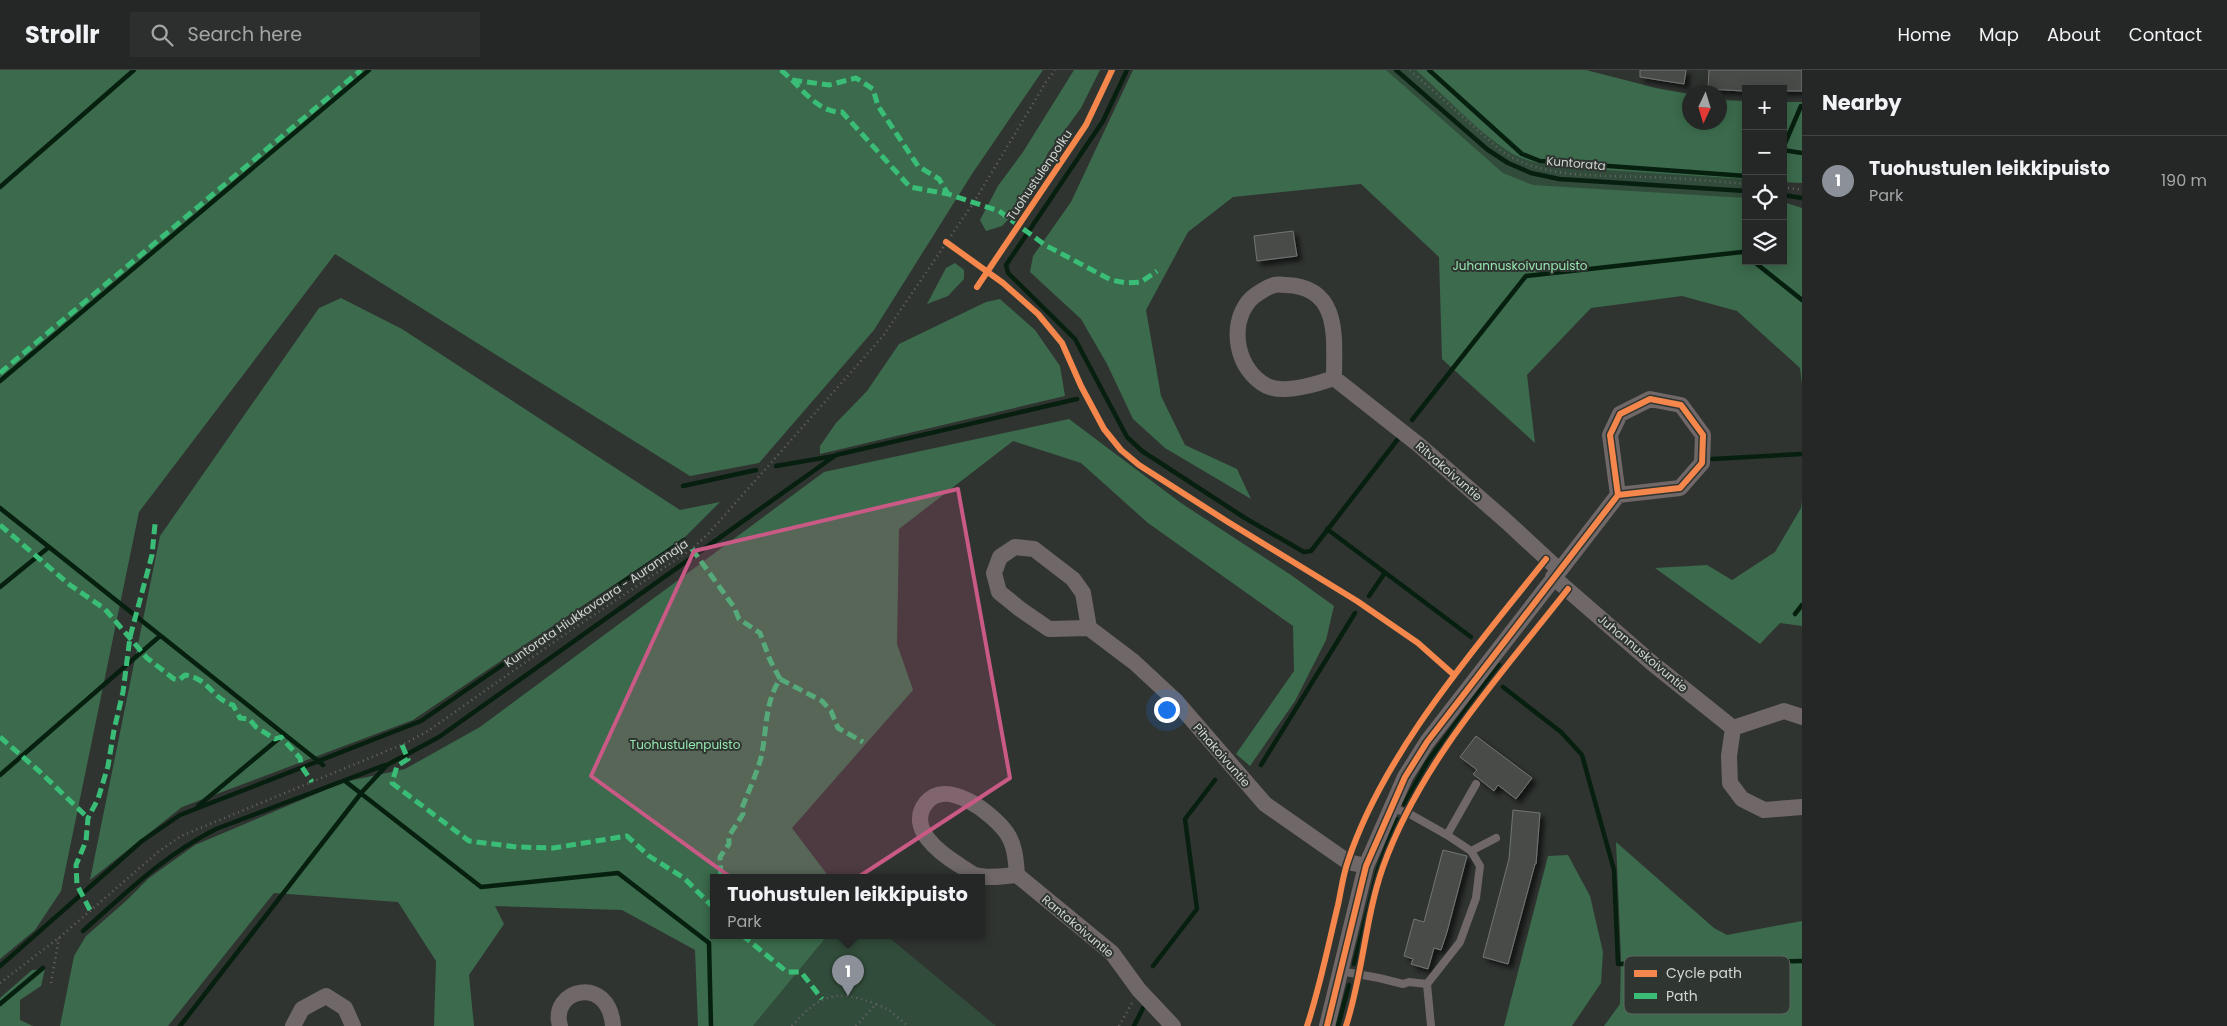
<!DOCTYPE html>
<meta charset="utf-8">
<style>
:root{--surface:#242725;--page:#2c2f2d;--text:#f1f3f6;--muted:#a3a5a7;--line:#414442;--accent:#8c9099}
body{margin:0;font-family:Poppins,sans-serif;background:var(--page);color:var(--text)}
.controls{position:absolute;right:15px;top:15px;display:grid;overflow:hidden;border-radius:0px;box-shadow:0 2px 12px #0003}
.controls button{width:45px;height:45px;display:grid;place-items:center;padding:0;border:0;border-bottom:1px solid var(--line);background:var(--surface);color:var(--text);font:25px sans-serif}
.compass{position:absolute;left:1682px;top:15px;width:45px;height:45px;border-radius:50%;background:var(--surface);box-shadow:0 2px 12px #0003;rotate:184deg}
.you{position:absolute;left:1166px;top:639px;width:18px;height:18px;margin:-12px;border:4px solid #fff;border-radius:50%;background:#1a73e8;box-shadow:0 0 0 8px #1a73e833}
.badge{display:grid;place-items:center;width:32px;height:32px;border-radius:50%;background:var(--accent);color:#fff;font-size:16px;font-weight:700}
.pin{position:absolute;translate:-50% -41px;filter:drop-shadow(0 1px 2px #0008)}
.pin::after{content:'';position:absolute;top:26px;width:18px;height:15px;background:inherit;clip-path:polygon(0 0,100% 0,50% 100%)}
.popup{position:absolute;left:710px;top:804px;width:275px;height:65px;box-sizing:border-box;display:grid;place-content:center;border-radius:0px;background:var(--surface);filter:drop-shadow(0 1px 4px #0005);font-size:16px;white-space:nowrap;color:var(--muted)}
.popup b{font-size:19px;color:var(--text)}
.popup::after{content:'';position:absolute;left:50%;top:100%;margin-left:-10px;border:10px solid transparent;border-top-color:var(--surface)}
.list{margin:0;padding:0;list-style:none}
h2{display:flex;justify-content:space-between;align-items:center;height:65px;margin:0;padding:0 20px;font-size:21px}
h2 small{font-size:16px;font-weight:400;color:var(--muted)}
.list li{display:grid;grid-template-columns:32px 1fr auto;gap:15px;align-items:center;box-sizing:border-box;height:90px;padding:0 20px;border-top:1px solid var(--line)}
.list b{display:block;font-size:19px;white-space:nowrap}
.list p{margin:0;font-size:16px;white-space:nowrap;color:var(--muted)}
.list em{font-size:16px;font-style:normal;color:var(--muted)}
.icon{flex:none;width:28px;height:28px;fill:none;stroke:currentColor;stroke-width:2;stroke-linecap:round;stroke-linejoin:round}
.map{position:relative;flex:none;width:1802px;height:956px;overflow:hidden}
header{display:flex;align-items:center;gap:30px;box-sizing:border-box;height:70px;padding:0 25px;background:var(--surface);border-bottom:1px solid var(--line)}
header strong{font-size:24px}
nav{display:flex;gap:28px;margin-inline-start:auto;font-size:18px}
.search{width:350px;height:45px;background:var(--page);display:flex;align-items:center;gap:12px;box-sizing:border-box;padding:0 18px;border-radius:0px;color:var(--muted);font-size:19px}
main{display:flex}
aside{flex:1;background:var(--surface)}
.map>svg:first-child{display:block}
</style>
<header>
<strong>Strollr</strong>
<div class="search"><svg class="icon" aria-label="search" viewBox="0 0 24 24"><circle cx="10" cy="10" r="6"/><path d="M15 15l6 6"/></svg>Search here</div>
<nav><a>Home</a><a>Map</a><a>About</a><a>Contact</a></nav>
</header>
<main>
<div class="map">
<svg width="1802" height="956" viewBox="0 0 1802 956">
<defs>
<filter id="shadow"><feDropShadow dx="4.5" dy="4.5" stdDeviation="2.5" flood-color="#0009"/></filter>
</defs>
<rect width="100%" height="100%" fill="#303431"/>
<path fill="#314c3a" d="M1367 0H1569L1690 52H1720L1746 47V163L1511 139Z
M828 865H886L996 956H753Z"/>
<path fill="#3b6a4c" d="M0 0H1043L972 104 874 260 759 393 690 406 335 184 139 442 61 821 35 860 0 889Z
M1074 0H1100L1081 38 1048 83 1023 134 1002 156 986 161 980 150 998 116 1023 82Z
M1133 0H1386L1503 103 1533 115 1746 128V191H1783V132L1802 138V314L1800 298 1737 241 1682 226 1591 238 1527 305 1535 373 1442 289 1439 187 1361 114 1233 127 1188 162 1146 240 1161 326 1185 375 1237 399 1251 429 1165 378 1133 349 1107 294 1081 249 1030 202 1033 186 1071 132Z
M1416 0H1586L1656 18 1689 24 1690 52H1720V30L1746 31V109L1559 97C1541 94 1523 91 1508 81 1477 61 1444 25 1416 0Z
M1783 32H1802V113L1783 112Z
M955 193 964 200V209L948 226 927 234 946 198Z
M341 228 402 259 680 440 720 432 685 467 413 650 182 737 90 810 160 466 319 238Z
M1000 229 1035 260 1060 296 1065 326 820 384V376L836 353 867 321 899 274 986 232Z
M1069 349 1181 433 1291 505 1334 536 1326 570 1295 631 1250 696 1236 684 1294 601 1293 556 1148 453 1081 393 1013 371 899 459 897 574 913 620 792 758 829 807H714V865H828L753 956H698L695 880 622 840 495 836 504 854 469 905 474 956H434L436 891 398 832 274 823 168 956H60L74 886 86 866 126 831 149 808 195 775 344 712 405 699 480 657 824 402Z
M1802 431V556L1780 553 1760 574 1655 498 1707 495 1732 510 1775 482 1801 438Z
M1616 772 1714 858 1727 865 1802 851V956H1604L1620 934 1621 888Z
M1568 785 1590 826 1603 882 1601 913 1572 956H1504L1548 786Z
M45 899 41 916 20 930V950L33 956H0V928L32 900Z"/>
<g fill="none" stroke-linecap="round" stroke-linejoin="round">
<path stroke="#061f0f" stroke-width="4.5" d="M1127 0 1103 51 1006 195 1008 203 1075 269 1127 367 1142 381 1245 448 1304 482 1311 481 1398 369
M1396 0 1488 80 1508 93 1531 103 1559 109 1746 121
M1429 0 1522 84 1540 91 1746 106
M1783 78 1801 36
M1783 80 1802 83
M0 117 134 0
M1783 125 1802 128
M1753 191 1802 230
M0 311 369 0
M1412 350 1526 206 1742 182 1746 185
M1712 389 1802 384
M776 396 834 386
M683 416 756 400
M0 438 323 695
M1327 459 1471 567
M0 517 49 477
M1369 526 1384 504
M1795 544 1802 535
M1503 617 1561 662 1582 685 1614 800 1618 894 1802 891
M1261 695 1355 543
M0 705 160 566
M345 711 481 817 618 803 709 873 711 956
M1404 734 1428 691 1499 595
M198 736 283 665
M83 861C127 822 163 786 216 759L385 695
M1354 894 1378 799 1397 749
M0 896 142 771 180 745 421 651 684 470
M1153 896 1197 839 1185 749 1215 710
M0 934 43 898
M180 956 362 722 387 695 439 667 836 385 1077 329
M1134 956 1143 938
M1338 956 1349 915"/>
</g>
<path fill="#494c4a" stroke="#727572" filter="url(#shadow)" d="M1640 0H1686L1684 14 1640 7Z
M1709 0H1802V21H1783V19H1744L1743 21 1708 19Z
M1293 161 1297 186 1257 191 1254 166Z
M1476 666 1532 708 1516 729 1498 715 1494 721 1473 704 1477 700 1460 687Z
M1513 740 1540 743 1536 794H1535L1508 894 1483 887 1509 789Z
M1443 780 1467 786 1447 862 1441 880 1434 878 1428 899 1411 894 1413 889 1404 886 1414 849 1424 852Z"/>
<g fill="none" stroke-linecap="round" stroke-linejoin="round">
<path stroke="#696565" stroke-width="2.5" stroke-dasharray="1 4" stroke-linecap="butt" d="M1410 0 1500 80C1541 109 1597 105 1646 107 1679 108 1712 111 1746 114
M1783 117 1802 120
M0 913 60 867 158 782 181 766 406 673 428 661 564 565 692 479 709 463 883 266 974 132 1046 12 1055 0
M51 913 59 868
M792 956C820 924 836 919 876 934
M856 956 876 934 889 940 908 956
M1119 956 1132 933"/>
<path stroke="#706868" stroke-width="8" d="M1447 765 1476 714
M1471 781 1496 768
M1340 901 1379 908 1403 914 1409 912 1427 914 1460 872 1476 828 1480 796 1471 781 1447 765 1408 743 1391 738
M1427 914 1431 956"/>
<path stroke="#706868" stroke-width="16" d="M1334 308C1317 314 1284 324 1267 316 1237 301 1228 256 1249 231 1253 226 1268 216 1275 215 1278 214 1283 215 1286 215 1341 217 1334 268 1334 308L1419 375 1506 451 1559 500
M1553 507 1652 593 1733 658
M1089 558 1049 559 1020 539 999 522 994 503 1000 487 1015 477 1034 479 1073 509 1083 523 1089 558 1134 592 1175 630 1265 734 1348 792 1366 796
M1733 658 1729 686 1730 713 1742 729 1764 740 1802 737
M1733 658 1784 641 1802 647
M1017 805C1016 791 1015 774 1006 762 992 743 946 707 926 733 906 758 940 783 959 795 964 798 970 803 975 805 988 809 1004 806 1017 805L1112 883 1139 920 1173 956
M293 956 302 939 326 926 345 938 353 956
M560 956C549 919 609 904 613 956
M1327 956 1366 796 1405 707 1427 672 1618 425 1680 418 1702 393 1703 365 1681 335 1650 329 1620 344 1610 365 1618 425"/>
<path stroke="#3abd76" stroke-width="5" stroke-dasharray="10 5" stroke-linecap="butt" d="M781 0 792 10 829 15 856 8 873 19 878 36 918 96 939 109 948 124
M792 10C806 24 821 43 842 42L910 117 948 124 999 141 1045 175 1111 210 1127 213 1141 212 1157 201
M0 303 361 0
M0 455 70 515 105 539 147 588 174 609 179 610 185 605C209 608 212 629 233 635L240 648 249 649 256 657 275 669 281 667 300 688 302 697 312 712
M692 479 734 537 739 549 760 563 770 590 780 609C765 632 767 657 762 683 760 696 747 725 742 738L743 744 729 766V774L720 787 721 807
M780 609 822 631 831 641 838 658 863 672
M0 667 39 701 88 748
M402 675 408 689 397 696 392 713 469 771 517 777 553 778 627 766 649 786 684 808 714 838
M90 840 77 815 76 795 86 771 88 748 98 729 108 696 114 660 123 622 130 567 152 485 155 454
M742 865 787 902H801L822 929"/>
<defs>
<path id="cycleway" d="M946 172 1003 213 1038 244 1062 273 1081 316 1104 359 1121 380 1139 395 1228 452 1357 531 1418 573 1454 605
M977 217 1086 55 1112 0
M1307 956C1320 917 1328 876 1338 835 1341 821 1343 805 1348 791 1384 682 1475 579 1546 489
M1327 956 1366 796 1405 707 1427 672 1618 425 1680 418 1702 393 1703 365 1681 335 1650 329 1620 344 1610 365 1618 425
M1346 956C1363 904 1365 848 1383 797 1421 691 1500 606 1568 519"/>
</defs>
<use href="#cycleway" stroke="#2f3530" stroke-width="9"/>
<use href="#cycleway" stroke="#f5874c" stroke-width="6"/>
</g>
<path fill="#c85a85" fill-opacity="0.2" stroke="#c85a85" stroke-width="4" stroke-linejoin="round" d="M958 419 1010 708 791 851 591 706 694 481Z"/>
<g text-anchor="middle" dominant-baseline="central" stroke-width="4" stroke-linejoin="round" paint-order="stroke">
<g font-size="12" fill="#d2d6d3" stroke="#2f3530">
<text transform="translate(1576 93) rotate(5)">Kuntorata</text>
<text transform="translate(1039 105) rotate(-56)">Tuohustulenpolku</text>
<text transform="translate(1449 401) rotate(41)">Ritvakoivuntie</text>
<text transform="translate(596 533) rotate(-34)">Kuntorata Hiukkavaara - Auranmaja</text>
<text transform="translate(1643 583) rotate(40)">Juhannuskoivuntie</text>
<text transform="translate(1222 685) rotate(49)">Pihakoivuntie</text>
<text transform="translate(1078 856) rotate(40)">Rantakoivuntie</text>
</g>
<g font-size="12" fill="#95e6af" stroke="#2f3530">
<text x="1520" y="195">Juhannuskoivunpuisto</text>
<text x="685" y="674">Tuohustulenpuisto</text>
</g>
</g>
<rect x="1624" y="886" width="166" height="58" rx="8" fill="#2f3530" stroke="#606561" stroke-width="1"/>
<rect x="1634" y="900" width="23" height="7" fill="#f5874c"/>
<rect x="1634" y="923" width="23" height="6" fill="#3abd76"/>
<g font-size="14" fill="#d2d6d3">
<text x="1666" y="908">Cycle path</text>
<text x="1666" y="931">Path</text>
</g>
</svg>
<div class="controls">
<button>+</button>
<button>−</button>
<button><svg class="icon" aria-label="locate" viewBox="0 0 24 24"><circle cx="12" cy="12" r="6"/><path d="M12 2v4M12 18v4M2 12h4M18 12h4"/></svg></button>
<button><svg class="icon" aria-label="layers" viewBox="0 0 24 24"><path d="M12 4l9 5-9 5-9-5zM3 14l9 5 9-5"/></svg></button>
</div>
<svg class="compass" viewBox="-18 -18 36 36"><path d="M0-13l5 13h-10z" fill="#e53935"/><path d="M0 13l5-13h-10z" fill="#a3a5a7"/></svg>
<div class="you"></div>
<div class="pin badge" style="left:848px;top:926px">1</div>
<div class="popup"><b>Tuohustulen leikkipuisto</b>Park</div>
</div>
<aside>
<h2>Nearby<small></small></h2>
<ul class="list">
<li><span class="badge">1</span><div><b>Tuohustulen leikkipuisto</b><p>Park</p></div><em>190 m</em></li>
</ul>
</aside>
</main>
